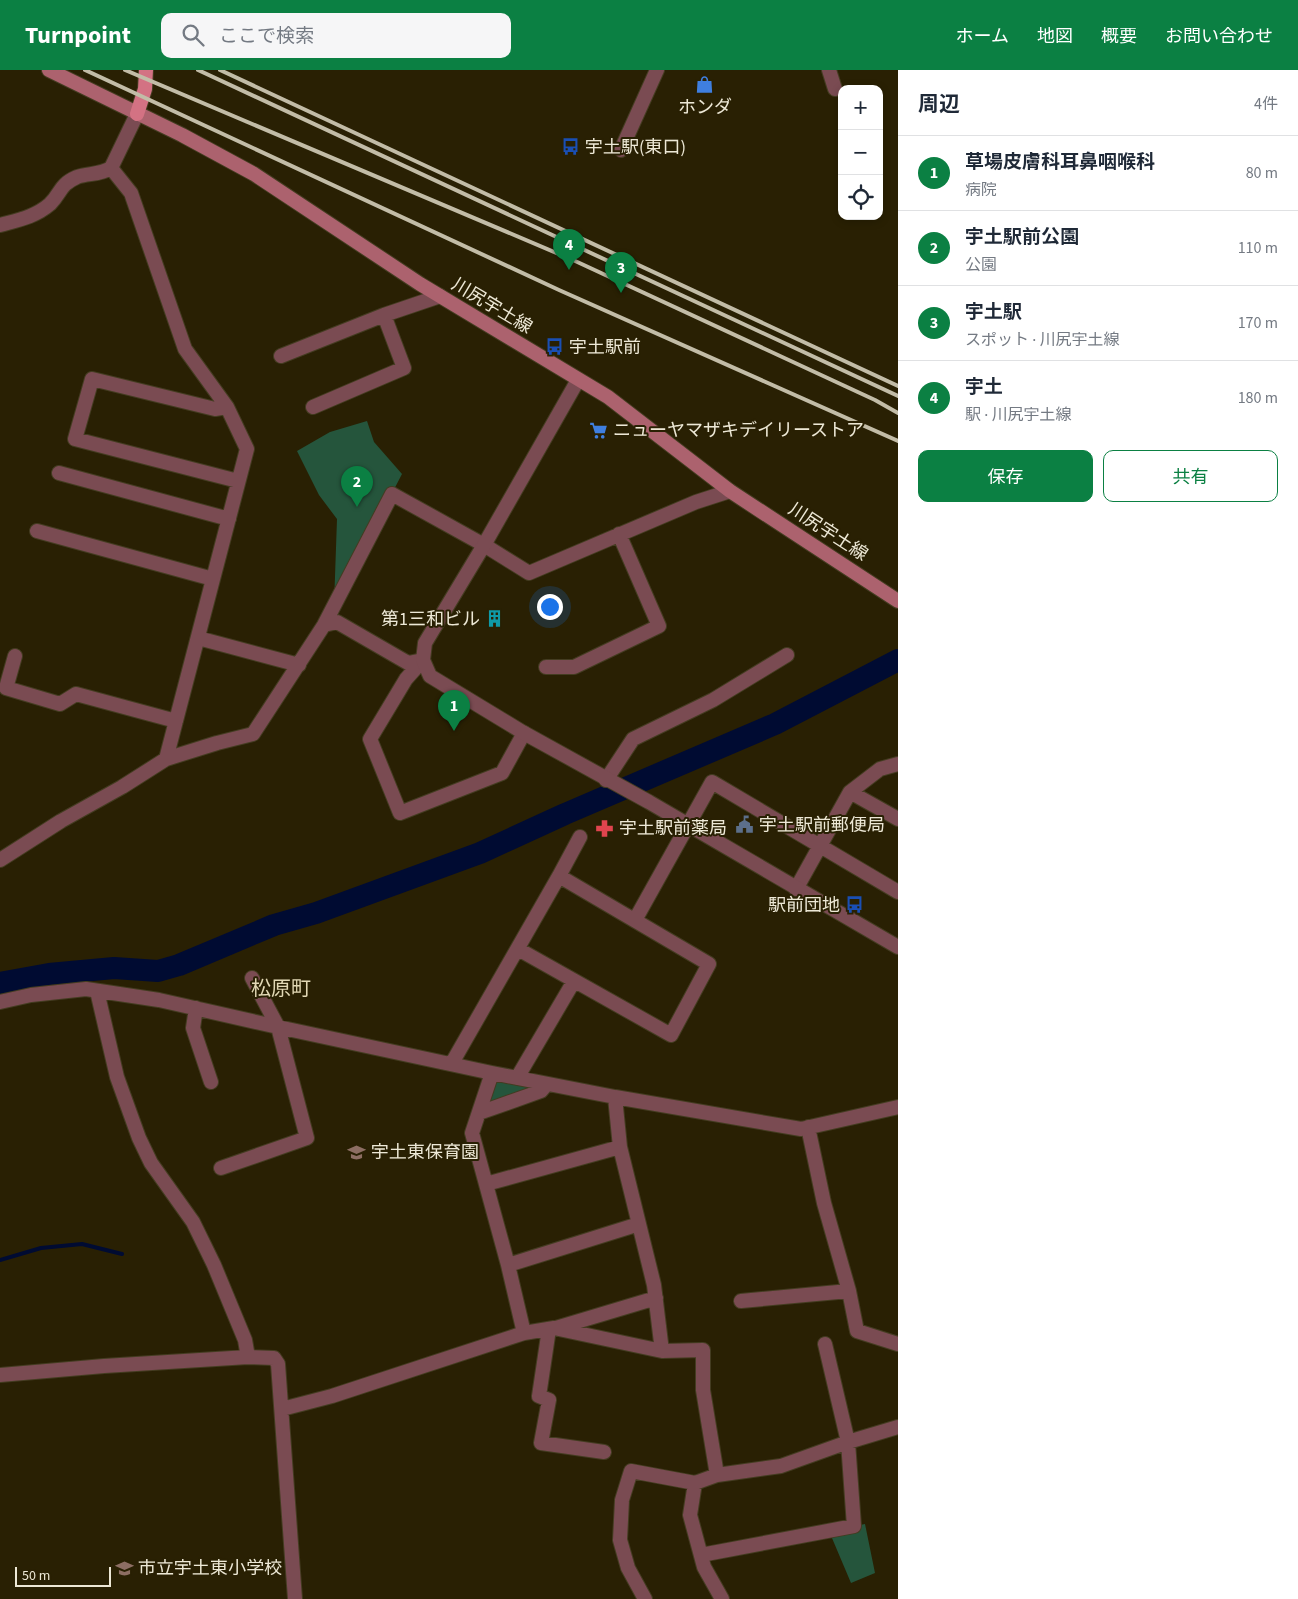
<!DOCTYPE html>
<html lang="ja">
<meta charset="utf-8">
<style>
:root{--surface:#fff;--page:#f6f6f7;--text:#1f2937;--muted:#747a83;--line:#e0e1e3;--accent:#0b8043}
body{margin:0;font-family:"Source Sans 3","Noto Sans JP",sans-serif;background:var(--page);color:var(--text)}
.controls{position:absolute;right:15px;top:15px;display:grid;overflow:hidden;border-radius:10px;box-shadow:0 2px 8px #0003}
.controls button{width:45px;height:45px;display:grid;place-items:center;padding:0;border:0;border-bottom:1px solid var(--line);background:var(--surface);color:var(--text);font:25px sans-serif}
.scale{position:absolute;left:15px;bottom:12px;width:96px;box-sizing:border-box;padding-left:5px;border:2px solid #ede8d6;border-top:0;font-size:14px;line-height:18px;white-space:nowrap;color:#ede8d6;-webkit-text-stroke:4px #292003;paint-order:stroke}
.you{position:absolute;left:549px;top:536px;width:18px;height:18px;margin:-12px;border:4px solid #fff;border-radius:50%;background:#1a73e8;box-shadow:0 0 0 8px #1a73e833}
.badge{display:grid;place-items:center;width:32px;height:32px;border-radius:50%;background:var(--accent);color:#fff;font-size:16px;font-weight:700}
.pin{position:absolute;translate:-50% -41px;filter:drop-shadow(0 1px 2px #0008)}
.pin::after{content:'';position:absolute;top:26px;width:18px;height:15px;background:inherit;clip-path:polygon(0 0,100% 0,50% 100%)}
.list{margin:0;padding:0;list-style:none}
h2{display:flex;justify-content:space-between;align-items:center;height:65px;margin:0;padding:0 20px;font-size:21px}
h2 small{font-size:16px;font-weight:400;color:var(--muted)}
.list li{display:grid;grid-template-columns:32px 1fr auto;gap:15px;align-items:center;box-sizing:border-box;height:75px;padding:0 20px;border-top:1px solid var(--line)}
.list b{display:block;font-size:19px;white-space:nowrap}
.list p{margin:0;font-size:16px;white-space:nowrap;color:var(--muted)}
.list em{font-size:16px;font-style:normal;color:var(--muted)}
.actions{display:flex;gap:10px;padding:15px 20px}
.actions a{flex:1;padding:11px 0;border:1px solid var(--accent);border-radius:10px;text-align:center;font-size:18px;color:var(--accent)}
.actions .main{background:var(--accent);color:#fff}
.icon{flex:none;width:28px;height:28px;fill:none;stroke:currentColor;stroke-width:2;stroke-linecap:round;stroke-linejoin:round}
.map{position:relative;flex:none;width:898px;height:1529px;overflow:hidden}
header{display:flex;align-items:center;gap:30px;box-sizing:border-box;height:70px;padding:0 25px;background:var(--accent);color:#fff}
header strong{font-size:24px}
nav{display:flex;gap:28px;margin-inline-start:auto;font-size:18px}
.search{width:350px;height:45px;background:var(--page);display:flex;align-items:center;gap:12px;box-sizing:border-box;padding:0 18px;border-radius:10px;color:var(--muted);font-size:19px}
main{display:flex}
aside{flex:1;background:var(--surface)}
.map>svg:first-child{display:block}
</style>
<header>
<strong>Turnpoint</strong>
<div class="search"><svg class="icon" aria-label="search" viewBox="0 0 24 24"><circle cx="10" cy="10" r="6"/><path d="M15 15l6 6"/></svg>ここで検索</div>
<nav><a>ホーム</a><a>地図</a><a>概要</a><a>お問い合わせ</a></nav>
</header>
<main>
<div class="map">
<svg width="898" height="1529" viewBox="0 0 898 1529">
<rect width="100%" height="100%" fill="#292003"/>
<path fill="#25553c" d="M367 351 374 372 402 404 334 535 337 449 319 425 297 381 330 362Z
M492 1003 547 1014 479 1043Z
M865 1454 875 1503 851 1513 829 1461Z"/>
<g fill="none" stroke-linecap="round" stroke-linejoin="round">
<path stroke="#000b32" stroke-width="4" d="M0 1190 41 1178 82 1174 122 1184"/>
<path stroke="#000b32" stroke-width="22" d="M0 913 49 904 114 898 158 901 179 895 274 855 316 843 480 783 565 744 775 654 898 590"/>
<defs>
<path id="minor" d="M829 0 835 19
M111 98 131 123 185 279 227 337 247 379 166 689
M0 155C18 150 35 147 50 134 62 122 59 115 77 107 88 103 100 105 111 98L137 44
M281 286 384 245
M227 337 215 339 92 309 75 369 238 411
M313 337 404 298 384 245 440 226
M59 403 229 449
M37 461 213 509
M324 555 337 552 408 593 423 590
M198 568 299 595
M15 586 6 618 60 634 76 624 176 651
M423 590 406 609 370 669 400 743 502 703 524 663
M546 597H574L659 556 619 464
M606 710 633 669 713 630 787 585
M850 722 898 749
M0 790 61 751 122 717 166 689 217 673 253 664 324 555 392 424 484 475 529 503 696 432 730 421
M796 819 850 722 880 699 898 694
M635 850 712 712 898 822
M518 879 671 965 709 894 559 806
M97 921 117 1007 139 1068 151 1093 193 1152 214 1195 245 1270 248 1287
M0 932 31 925 86 919 159 930 278 957 492 1003 615 1027 801 1059 898 1037
M196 938 193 958 211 1012
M452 993 559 806 580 767
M492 1003 472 1063 508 1195 524 1263 554 1258 662 1281 703 1280V1320L717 1405
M517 1008 574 911
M615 1027 620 1077 654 1215 662 1281
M479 1043 541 1021 547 1014
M221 1098 307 1068 278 957 252 908
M486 1114 620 1077
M508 1195 639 1154
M849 1221 857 1261 898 1274
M741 1231 849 1221 824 1133 808 1057
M556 1258 656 1228
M549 1259 539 1326 549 1330 541 1373 604 1382
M0 1305 104 1296 248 1287 274 1288 278 1294 295 1529
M282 1339 332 1326 524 1263
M695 1413 690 1445 704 1497 722 1529
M701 1485 854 1456 848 1372 825 1274
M645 1529 628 1498 620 1470 622 1430 631 1401 695 1413 717 1405 781 1396 848 1372 898 1357"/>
<path id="tertiary" d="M621 80 657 0
M578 310 484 475 425 573 423 590 430 606 524 663 649 732 898 877"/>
<path id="secondary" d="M49 0 182 65 254 104 420 214 608 327 730 421 898 531"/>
<path id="primary" d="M137 44 145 19 146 0"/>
</defs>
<use href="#minor" stroke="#443c21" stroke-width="16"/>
<use href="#tertiary" stroke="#443c21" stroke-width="16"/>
<use href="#secondary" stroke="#443c21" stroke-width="16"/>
<use href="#primary" stroke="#443c21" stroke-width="16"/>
<use href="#minor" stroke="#7a4b52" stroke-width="14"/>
<use href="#tertiary" stroke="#7a4b52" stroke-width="14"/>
<use href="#secondary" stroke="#ac626e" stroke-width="14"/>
<use href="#primary" stroke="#d37283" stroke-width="14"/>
<path stroke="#c2bca7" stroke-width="4" d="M85 0 559 220 898 371
M125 0 573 190 875 330 898 343
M198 0 898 326
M220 0 898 316"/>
</g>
<defs>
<symbol id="shop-bare" viewBox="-9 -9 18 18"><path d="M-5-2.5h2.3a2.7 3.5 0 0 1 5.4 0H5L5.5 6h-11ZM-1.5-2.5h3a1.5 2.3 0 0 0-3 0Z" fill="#3f7fe0" stroke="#292003" stroke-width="2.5" paint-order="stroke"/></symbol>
<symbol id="bus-bare" viewBox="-9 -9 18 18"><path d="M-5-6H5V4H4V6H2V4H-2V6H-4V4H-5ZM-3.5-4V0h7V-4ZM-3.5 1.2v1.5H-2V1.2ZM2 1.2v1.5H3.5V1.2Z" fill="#1a4fb4" stroke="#292003" stroke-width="2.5" paint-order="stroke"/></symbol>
<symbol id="supermarket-bare" viewBox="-9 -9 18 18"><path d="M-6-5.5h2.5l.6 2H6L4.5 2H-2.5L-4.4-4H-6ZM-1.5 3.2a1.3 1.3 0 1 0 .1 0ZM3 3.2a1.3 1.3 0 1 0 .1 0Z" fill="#3f7fe0" stroke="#292003" stroke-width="2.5" paint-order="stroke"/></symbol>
<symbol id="building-bare" viewBox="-9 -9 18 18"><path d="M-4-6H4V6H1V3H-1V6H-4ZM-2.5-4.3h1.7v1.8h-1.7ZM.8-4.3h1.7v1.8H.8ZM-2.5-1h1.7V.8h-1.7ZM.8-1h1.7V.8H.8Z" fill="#0f9aa8" stroke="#292003" stroke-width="2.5" paint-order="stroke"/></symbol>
<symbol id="civic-bare" viewBox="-9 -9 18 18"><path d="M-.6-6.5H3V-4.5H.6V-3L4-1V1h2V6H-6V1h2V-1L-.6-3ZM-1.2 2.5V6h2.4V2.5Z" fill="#5c6f8a" stroke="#292003" stroke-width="2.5" paint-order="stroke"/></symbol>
<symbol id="pharmacy-bare" viewBox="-9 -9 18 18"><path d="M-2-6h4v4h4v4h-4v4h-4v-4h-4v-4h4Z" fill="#e0444e" stroke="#292003" stroke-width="2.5" paint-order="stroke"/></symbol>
<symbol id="school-bare" viewBox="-9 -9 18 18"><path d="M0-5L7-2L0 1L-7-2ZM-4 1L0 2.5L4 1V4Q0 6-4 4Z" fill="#8d6e63" stroke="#292003" stroke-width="2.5" paint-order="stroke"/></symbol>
</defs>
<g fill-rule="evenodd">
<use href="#shop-bare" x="692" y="2" width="25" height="25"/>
<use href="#bus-bare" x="558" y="64" width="25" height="25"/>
<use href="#bus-bare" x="542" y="264" width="25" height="25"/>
<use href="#supermarket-bare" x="586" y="348" width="25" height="25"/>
<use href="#building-bare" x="482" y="536" width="25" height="25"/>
<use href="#civic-bare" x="732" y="742" width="25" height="25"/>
<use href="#pharmacy-bare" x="592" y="746" width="25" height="25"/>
<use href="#bus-bare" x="842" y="822" width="25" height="25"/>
<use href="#school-bare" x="344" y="1070" width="25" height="25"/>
<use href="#school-bare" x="112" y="1486" width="25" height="25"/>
</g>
<g text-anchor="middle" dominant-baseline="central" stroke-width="4" stroke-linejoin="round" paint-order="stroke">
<g font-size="18" fill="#ede8d6" stroke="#292003" text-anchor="start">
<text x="705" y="37" text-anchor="middle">ホンダ</text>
<text x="585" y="77">宇土駅(東口)</text>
<text x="569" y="277">宇土駅前</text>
<text x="613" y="360">ニューヤマザキデイリーストア</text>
<text x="480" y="549" text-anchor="end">第1三和ビル</text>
<text x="759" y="755">宇土駅前郵便局</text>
<text x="619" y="758">宇土駅前薬局</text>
<text x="840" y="835" text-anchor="end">駅前団地</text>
<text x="371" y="1082">宇土東保育園</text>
<text x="138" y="1498">市立宇土東小学校</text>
</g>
<g font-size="18" fill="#ede8d6" stroke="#292003">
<text transform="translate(492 236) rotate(31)">川尻宇土線</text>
<text transform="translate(828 462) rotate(33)">川尻宇土線</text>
</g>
<g font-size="20" fill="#e2d8b5" stroke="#292003">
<text x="281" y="919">松原町</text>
</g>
</g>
</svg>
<div class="controls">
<button>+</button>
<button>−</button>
<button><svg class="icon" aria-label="locate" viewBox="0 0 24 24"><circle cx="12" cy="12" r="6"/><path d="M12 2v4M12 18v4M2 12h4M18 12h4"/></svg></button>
</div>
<div class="scale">50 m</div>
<div class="you"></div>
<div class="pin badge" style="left:454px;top:661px">1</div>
<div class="pin badge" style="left:357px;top:437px">2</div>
<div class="pin badge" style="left:621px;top:223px">3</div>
<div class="pin badge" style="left:569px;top:200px">4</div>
</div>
<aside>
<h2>周辺<small>4件</small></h2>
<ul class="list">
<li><span class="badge">1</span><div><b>草場皮膚科耳鼻咽喉科</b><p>病院</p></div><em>80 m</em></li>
<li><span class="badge">2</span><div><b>宇土駅前公園</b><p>公園</p></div><em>110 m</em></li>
<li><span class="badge">3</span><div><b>宇土駅</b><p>スポット · 川尻宇土線</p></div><em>170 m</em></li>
<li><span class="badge">4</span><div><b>宇土</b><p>駅 · 川尻宇土線</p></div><em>180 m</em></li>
</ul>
<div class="actions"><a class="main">保存</a><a>共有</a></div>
</aside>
</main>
